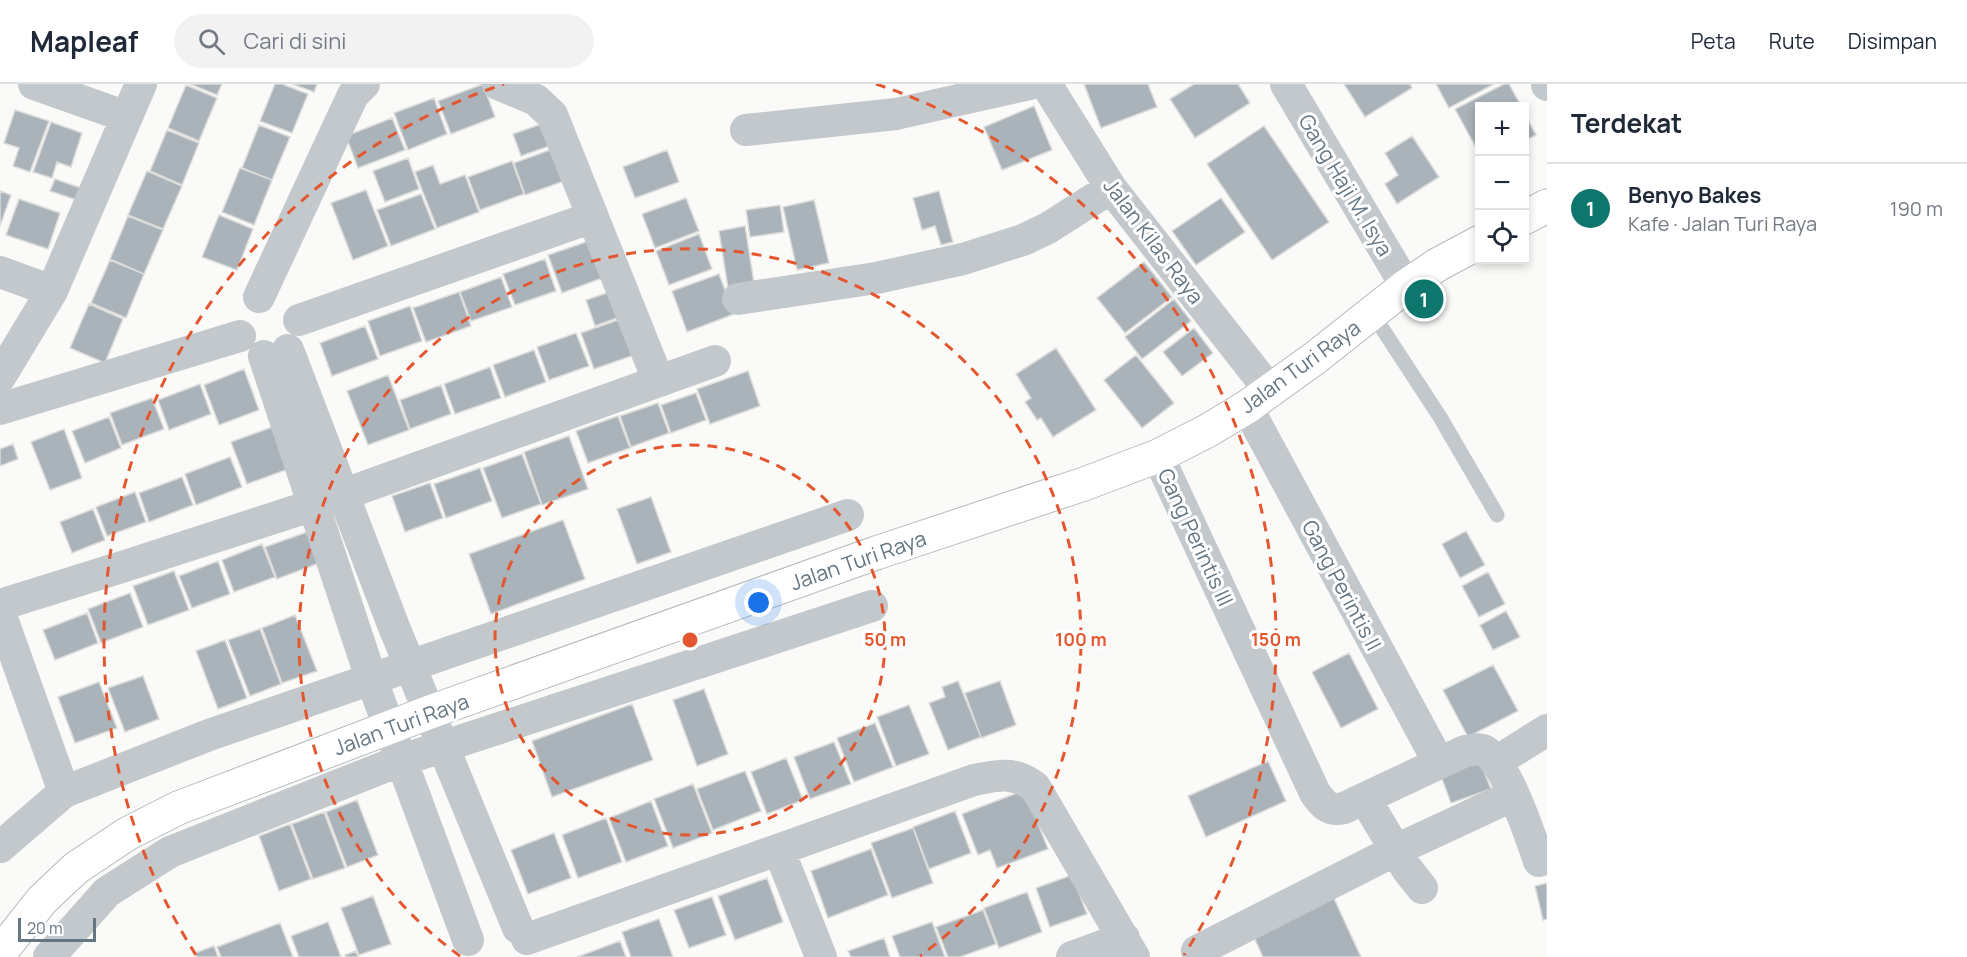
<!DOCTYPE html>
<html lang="id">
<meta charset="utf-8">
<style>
:root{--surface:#fff;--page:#f2f2f3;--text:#1f2937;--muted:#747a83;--line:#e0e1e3;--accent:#0f766e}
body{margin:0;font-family:Manrope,sans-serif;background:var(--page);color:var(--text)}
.controls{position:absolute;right:18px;top:18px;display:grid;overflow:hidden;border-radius:0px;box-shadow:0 3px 9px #0003}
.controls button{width:54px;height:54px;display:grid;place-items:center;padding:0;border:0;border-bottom:2px solid var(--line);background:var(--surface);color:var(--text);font:30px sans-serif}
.scale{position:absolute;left:18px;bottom:15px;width:78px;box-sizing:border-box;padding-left:6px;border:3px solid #657683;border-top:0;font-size:16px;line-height:21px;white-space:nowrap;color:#657683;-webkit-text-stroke:4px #fff;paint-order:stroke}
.you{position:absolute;left:759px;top:519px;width:21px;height:21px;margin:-15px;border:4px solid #fff;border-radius:50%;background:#1a73e8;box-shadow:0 0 0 9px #1a73e833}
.badge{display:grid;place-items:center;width:39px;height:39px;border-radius:50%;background:var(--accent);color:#fff;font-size:20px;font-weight:700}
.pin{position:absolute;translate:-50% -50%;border:3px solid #fff;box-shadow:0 2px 6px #0006}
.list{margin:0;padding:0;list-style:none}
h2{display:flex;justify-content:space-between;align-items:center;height:78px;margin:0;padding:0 24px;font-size:26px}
h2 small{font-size:20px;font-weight:400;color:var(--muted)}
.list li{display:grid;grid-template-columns:39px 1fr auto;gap:18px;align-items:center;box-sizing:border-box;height:90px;padding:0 24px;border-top:2px solid var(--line)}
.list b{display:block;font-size:22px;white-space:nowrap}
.list p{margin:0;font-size:20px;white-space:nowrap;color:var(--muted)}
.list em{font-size:20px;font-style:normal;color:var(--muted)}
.icon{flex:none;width:33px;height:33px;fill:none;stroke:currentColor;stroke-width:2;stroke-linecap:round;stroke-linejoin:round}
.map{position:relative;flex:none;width:1547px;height:873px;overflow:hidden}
header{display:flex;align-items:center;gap:36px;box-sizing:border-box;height:84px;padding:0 30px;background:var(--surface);border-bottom:2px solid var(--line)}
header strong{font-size:28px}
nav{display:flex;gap:33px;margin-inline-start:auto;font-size:21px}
.search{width:420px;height:54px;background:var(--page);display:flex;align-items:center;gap:15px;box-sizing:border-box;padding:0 21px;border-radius:33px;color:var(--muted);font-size:22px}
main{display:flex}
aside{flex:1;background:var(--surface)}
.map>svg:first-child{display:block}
</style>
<header>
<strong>Mapleaf</strong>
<div class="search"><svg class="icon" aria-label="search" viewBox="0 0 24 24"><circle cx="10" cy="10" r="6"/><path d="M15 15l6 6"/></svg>Cari di sini</div>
<nav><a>Peta</a><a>Rute</a><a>Disimpan</a></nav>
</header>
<main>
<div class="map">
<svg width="1547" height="873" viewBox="0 0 1547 873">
<rect width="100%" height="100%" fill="#fafaf8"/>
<path fill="#aab3b9" stroke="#dcdcda" stroke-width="1.5" d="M190 0H222L217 11Z
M275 0H282L308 10 292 49 260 37Z
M292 0H317L314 8Z
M483 0 495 33 451 50 438 17Z
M1084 0H1148L1157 23 1101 44Z
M1194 0H1238L1250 19 1195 54 1170 15Z
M1344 0H1410L1412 4 1365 33Z
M1436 0H1494L1449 24Z
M1504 0H1509L1521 22H1480V71L1455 25Z
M186 1 217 14 199 57 168 44Z
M434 14 447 50 408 66 394 29Z
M1034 22 1052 66 1002 86 984 43Z
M15 26 49 37 30 88 13 82 19 64 4 59Z
M1524 29 1536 51 1524 57Z
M392 34 405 66 358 84 346 52Z
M51 38 82 49 71 83 57 78 52 94 33 88Z
M547 38 555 60 521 72 513 50Z
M259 41 290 53 272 96 242 84Z
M1264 42 1329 138 1272 176 1207 80Z
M167 46 199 59 182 101 150 87Z
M1412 52 1439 93 1397 120 1385 100 1398 91 1385 69Z
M558 63 570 95 525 111 514 79Z
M667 66 679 98 635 114 623 83Z
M408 74 419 105 385 118 373 87Z
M512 77 524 110 480 126 468 93Z
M433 81 440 100 465 91 479 128 437 144 415 88Z
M240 84 272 96 254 141 222 128Z
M147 87 182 102 163 145 128 131Z
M55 95 81 104 77 116 50 107Z
M366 106 388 162 353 176 331 119Z
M0 107 11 111 0 142Z
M939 107 953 158 941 161 935 142 922 146 913 114Z
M421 110 435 145 391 162 377 126Z
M686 114 699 147 655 164 642 130Z
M1221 114 1245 148 1196 181 1172 147Z
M19 115 60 129 48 165 6 151Z
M814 116 829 179 797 186 783 123Z
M780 121 784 148 750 153 746 126Z
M219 131 253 145 237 186 202 173Z
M128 132 163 146 144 190 110 175Z
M745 142 754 199 728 204 719 147Z
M699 150 712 185 669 201 656 167Z
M592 156 605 193 562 209 548 171Z
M545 175 556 207 515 221 503 190Z
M110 176 144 190 126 234 91 219Z
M1144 178 1172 213 1125 249 1097 214Z
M719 190 734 230 687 248 672 207Z
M501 193 512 223 471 237 460 208Z
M616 206 625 231 595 242 586 216Z
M459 208 471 242 426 258 413 224Z
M1174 215 1191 237 1142 275 1125 253Z
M89 220 123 235 105 279 70 264Z
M410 222 422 257 380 272 368 237Z
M626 233 640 269 594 285 581 249Z
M365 242 378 275 332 292 320 259Z
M1194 244 1213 269 1182 292 1163 268Z
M576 249 589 282 549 296 537 263Z
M1056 264 1096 326 1053 353 1041 334 1037 336 1025 318 1031 314 1016 290Z
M534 266 546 298 505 313 493 281Z
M1136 271 1174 319 1142 344 1104 296Z
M490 283 501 314 455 330 444 300Z
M244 285 259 326 219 341 204 301Z
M748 287 760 322 710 340 697 305Z
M388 291 409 346 368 361 347 307Z
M200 300 211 330 169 346 158 316Z
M441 301 451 330 410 345 400 316Z
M696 309 706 336 671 349 661 321Z
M152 314 164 345 122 361 110 329Z
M658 319 669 349 631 363 620 332Z
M618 332 630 364 588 379 576 347Z
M109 333 121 364 85 379 72 347Z
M275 342 291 384 247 400 231 358Z
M64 345 82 394 50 406 31 358Z
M569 352 588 405 542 421 524 368Z
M13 360 18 375 0 382V365Z
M522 370 541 420 502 434 483 384Z
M230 373 242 403 196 421 185 390Z
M480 384 492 417 446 434 434 400Z
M182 393 193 421 149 438 139 409Z
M430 399 443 434 405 448 392 412Z
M135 408 146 438 107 452 96 423Z
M651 413 671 468 637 480 617 425Z
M93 425 105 456 72 469 60 438Z
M563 436 585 495 491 530 469 470Z
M310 447 322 478 277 495 265 463Z
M1466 447 1485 481 1460 494 1442 460Z
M262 460 275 493 234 508 222 476Z
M218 477 230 510 192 524 179 492Z
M174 487 189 526 148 541 133 502Z
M1488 488 1505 520 1479 533 1462 502Z
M130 509 143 543 101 559 88 525Z
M1506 527 1520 553 1493 566 1480 541Z
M87 529 98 559 55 576 43 546Z
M295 531 317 587 282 599 262 544Z
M260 545 281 600 250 612 228 556Z
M225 556 247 614 218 625 196 567Z
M1349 569 1378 625 1341 644 1312 588Z
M1493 581 1518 627 1468 653 1443 606Z
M143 592 159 635 125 648 108 604Z
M958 597 981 653 948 666 929 619 945 613 942 603Z
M1000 597 1016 641 981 654 965 609Z
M99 598 117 644 75 659 58 613Z
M704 605 728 670 697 682 673 616Z
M632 620 653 676 552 713 532 657Z
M909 621 929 670 896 682 877 633Z
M875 639 893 683 854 698 837 654Z
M834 658 851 700 810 715 794 673Z
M786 674 803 716 767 730 751 688Z
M1268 677 1286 717 1206 753 1188 712Z
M1480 677 1491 705 1451 719 1441 692Z
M745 687 761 727 713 746 697 705Z
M693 700 712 749 673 764 654 715Z
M1025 706 1048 765 997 784 990 766 978 771 962 730Z
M357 716 378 771 347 783 326 728Z
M651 717 668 762 626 778 609 734Z
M955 727 971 769 929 785 913 743Z
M324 728 345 784 313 795 292 740Z
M606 734 622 778 578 794 562 751Z
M290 740 311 795 279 807 259 752Z
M913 744 933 799 892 814 871 759Z
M554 749 571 794 528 810 511 766Z
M871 765 888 811 828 834 811 787Z
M1072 791 1087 830 1050 843 1036 804Z
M767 794 783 838 735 856 718 812Z
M1547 799V835L1543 836 1535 802Z
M1027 808 1042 848 999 864 984 824Z
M1332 810 1361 873H1263L1251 847Z
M373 812 391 860 359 871 341 824Z
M712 813 726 851 689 864 674 826Z
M983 826 996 860 960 873H948L936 843Z
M659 835 673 873H631L622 848Z
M328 838 341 873H299L291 852Z
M932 838 945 873H900L892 852Z
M280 839 293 873H221L217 863Z
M884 854 890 873H851L848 867Z
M620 857 626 873H577Z
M214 862 218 873H197L195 869Z
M356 867 358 873H346L345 871Z"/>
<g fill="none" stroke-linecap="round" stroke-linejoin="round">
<defs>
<path id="secondary" d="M1524 134 1547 122
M0 869 42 816 76 784 127 750 178 724 430 628 876 469 1084 400 1158 372 1207 347 1247 323 1315 274 1406 202 1437 181 1480 158"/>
</defs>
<use href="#secondary" stroke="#b3babf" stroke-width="35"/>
<path stroke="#c3c8cc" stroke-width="15" d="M1372 229 1440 333 1497 431"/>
<path stroke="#c3c8cc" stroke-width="32" d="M34 0 127 33
M498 0 536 16 552 31 658 296
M1046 0 1111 104 1270 307
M1286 0 1406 202
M1547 0V1
M746 46 896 30 1030 0
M0 188 52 207
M259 213 353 11 364 0
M738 215 876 194 963 175 1023 156 1048 144 1111 104
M299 236 593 133
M288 266 394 543 518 844
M264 272 371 594 468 856
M0 293 52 207 141 0
M1247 323 1439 679
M0 325 240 252
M1158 372 1315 709C1323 720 1329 728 1344 724L1465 667C1471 666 1477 664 1483 666 1505 674 1531 754 1539 777
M0 521 125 482 314 421 715 277
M0 529 64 708
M1496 678 1547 646
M1365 715 1407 785 1422 804
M0 763 64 708 209 651 848 431
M779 766 821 873
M527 855 974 696C999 691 1014 687 1035 703L1134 873
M1197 867 1396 766 1514 711
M49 873 107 808 170 768 402 676 872 522
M1072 873 1124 854"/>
<use href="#secondary" stroke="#fff" stroke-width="33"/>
</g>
<g fill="none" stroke="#e4572e" stroke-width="3" stroke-dasharray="10 8">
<circle cx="690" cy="556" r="195"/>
<path d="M460 872A391 391 0 1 1 920 872"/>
<path d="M196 871A586 586 0 0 1 504 0M876 0A586 586 0 0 1 1184 871"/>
</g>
<g text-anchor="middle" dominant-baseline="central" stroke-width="6" stroke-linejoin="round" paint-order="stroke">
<g font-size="21" fill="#657683" stroke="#fff">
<text transform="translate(1346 101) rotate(59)">Gang Haji M. Isya</text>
<text transform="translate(1154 157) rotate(53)">Jalan Kilas Raya</text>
<text transform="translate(1300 282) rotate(-36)">Jalan Turi Raya</text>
<text transform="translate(1196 453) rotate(65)">Gang Perintis III</text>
<text transform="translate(858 476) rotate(-19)">Jalan Turi Raya</text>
<text transform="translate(1342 501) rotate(62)">Gang Perintis II</text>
<text transform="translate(401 640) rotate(-20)">Jalan Turi Raya</text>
</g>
</g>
<circle cx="690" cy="556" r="9" fill="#e4572e" stroke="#fff" stroke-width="3"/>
<g font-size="18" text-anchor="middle" font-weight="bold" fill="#e4572e" stroke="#fff" stroke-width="6" stroke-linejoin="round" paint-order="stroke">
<text x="885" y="562">50 m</text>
<text x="1081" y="562">100 m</text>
<text x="1276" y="562">150 m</text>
</g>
</svg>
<div class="controls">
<button>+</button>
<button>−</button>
<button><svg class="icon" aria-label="locate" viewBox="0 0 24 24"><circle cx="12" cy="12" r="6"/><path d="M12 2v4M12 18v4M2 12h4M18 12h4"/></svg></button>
</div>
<div class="scale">20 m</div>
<div class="you"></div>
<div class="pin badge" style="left:1424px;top:215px">1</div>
</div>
<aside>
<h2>Terdekat<small></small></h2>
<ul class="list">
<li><span class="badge">1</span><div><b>Benyo Bakes</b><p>Kafe · Jalan Turi Raya</p></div><em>190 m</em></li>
</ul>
</aside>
</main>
